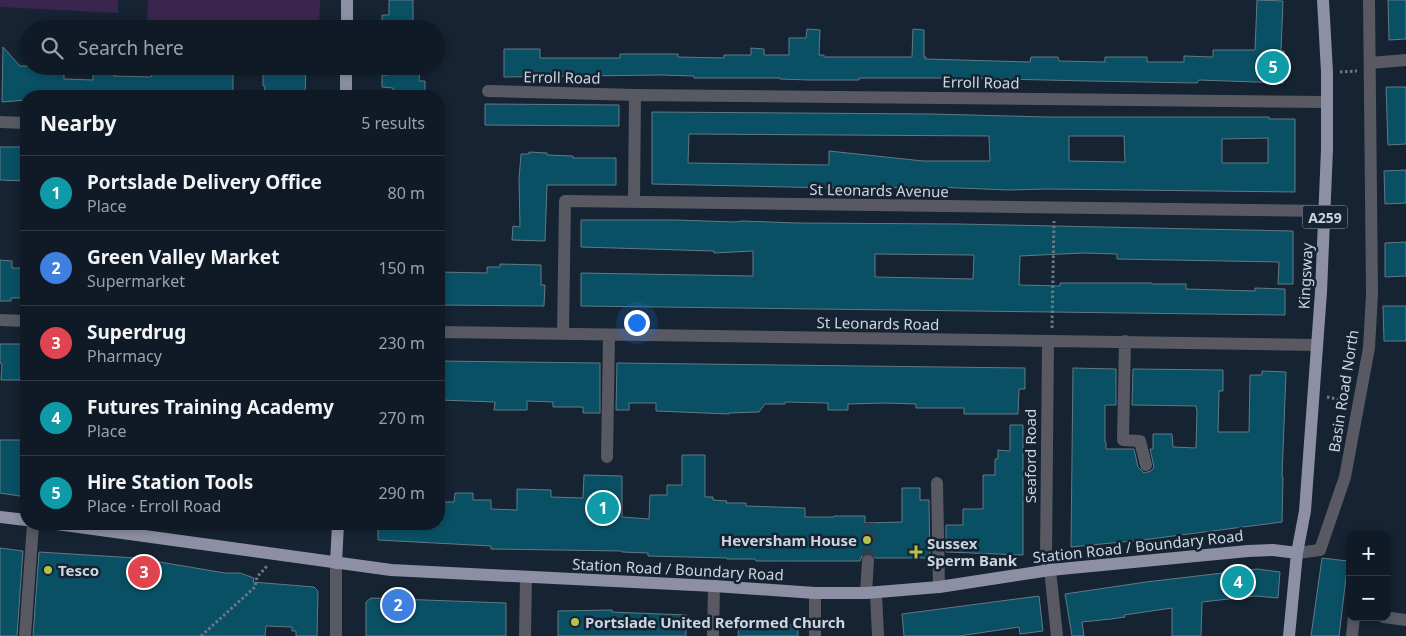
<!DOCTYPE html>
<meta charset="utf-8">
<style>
:root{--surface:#101a26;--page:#1e2732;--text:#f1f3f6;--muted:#9ca1a7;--line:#303843;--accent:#b6c149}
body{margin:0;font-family:"Noto Sans",sans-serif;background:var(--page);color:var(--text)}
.controls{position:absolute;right:15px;bottom:15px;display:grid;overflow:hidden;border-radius:10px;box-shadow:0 2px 8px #0003}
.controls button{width:45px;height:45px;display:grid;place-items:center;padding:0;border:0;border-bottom:1px solid var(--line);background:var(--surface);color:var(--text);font:25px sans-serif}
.you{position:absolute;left:636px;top:322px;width:18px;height:18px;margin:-12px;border:4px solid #fff;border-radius:50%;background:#1a73e8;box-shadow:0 0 0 8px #1a73e833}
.badge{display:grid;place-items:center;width:32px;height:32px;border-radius:50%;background:var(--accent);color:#fff;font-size:16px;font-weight:700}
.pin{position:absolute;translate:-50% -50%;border:2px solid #fff;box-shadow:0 1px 5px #0006}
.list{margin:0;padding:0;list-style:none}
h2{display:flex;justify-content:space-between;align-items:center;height:65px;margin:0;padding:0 20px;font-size:21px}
h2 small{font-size:16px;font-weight:400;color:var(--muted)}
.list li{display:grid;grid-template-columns:32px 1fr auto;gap:15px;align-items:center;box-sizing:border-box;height:75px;padding:0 20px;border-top:1px solid var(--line)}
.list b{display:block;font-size:19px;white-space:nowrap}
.list p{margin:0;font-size:16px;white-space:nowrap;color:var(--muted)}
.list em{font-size:16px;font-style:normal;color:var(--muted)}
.icon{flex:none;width:28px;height:28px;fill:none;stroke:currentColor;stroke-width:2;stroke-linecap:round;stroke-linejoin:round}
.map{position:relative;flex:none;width:1406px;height:636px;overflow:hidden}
.search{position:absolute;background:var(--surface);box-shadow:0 2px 8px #0003;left:20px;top:20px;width:425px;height:55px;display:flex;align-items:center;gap:12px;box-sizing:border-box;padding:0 18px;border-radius:28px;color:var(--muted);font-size:19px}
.panel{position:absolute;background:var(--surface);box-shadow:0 2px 8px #0003;left:20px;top:90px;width:425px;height:440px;border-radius:20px}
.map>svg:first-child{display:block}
</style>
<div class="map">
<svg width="1406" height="636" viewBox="0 0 1406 636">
<rect width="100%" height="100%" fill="#152332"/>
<path fill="#3a254e" d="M0 0H118V13L0 7Z
M148 0H320L319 29H147Z"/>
<path fill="#095064" stroke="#607a84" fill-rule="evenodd" d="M389 0H413V29H382V15H389Z
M1257 0 1283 1 1281 51H1284L1283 83 1199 80 1197 83 1088 81 959 78H859V80H809L780 79V78H694V76L662 75 504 77V49H540V58H620V54H678V57L724 58V55H751V48L764 49V55H789V38H806L807 29 820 30 819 55H824V57H912L913 29 924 30V57H926L925 59 1030 62 1031 57H1058L1059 61 1105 62V57H1147V62H1184V56L1213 57V50H1255Z
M1388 0H1406V39L1389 40Z
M3 47 20 66H39V70L64 71V79L93 80V66H114V76L151 77 152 74H154L155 67 233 69V96H26V100L2 102Z
M263 66H306L305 96H264L265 86H263Z
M388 66H420L419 81H425V96H408V92L393 91V88L382 87V75H388Z
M1386 87H1406V144L1388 145Z
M485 104 619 105V126L485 125Z
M652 112 932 114 1048 117H1269V119H1295V192L1047 189 1008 190 935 187 833 188 652 184ZM689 134 989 136 990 161H923L829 151V165L688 163ZM1069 136H1124L1125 162 1069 161ZM1268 138V163H1222V139Z
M0 147H26V181L0 180Z
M529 152 547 153V155L573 156V158H616V185H547L545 241 512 240 513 226 520 227 519 179 521 154H529Z
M1406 170V203L1385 204 1384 171Z
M581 220H675L735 222 742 221 797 223 959 224 1293 231V284H1278L1279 262 1117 259V254L1083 253 1020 256 1019 285 1060 286V283H1152V284H1186V289L1255 291V288L1285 289V315L581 306V273L753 276V251L714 253V251L581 247ZM875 254 974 255 973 279 875 277Z
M1406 242V276L1385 277V243Z
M0 260 12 261V268H26V298H11V301H0Z
M500 264 541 265V285H545L544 306 439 305V272L487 273V267H500Z
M1383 306H1406V341H1384Z
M0 344H26V364H21L20 380H1L2 364 0 363Z
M439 361 600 363V413H583V407H553V402L527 401V410H494L495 402 440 400 441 375H439Z
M617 363 1025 368V389H1019L1018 414H964V408H916V404L884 403 848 404V410H828V403L785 402V404H765L759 412 729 413V414L656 411V403H629V410H616Z
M1073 368 1116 369V405H1105V442H1106V449H1134L1138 467 1144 473 1151 471 1154 467 1150 449H1153V434H1172L1173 447 1196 448 1197 411 1196 406 1132 405 1133 369 1223 370V391H1219L1218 432H1249L1250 375H1262V371L1286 372 1282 477H1283L1282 522 1142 540 1071 547Z
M1010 425H1023V555L946 552V525H963V509H983V475H995V459H998V450L1010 451Z
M0 440H26V497L0 493Z
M682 455H705V497H713V500L727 501 726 503H746V506L805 508V517H834V516H865V523L902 522V488H920V500H929L930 558H875L872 554 868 553 862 556 860 561H756L755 559H727V558L648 556V553L622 552V551L491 549V546L378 540V524H439V522H441L442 502H454L455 493H473V500H491V509L517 510V489L551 490V497L583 498 584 475 622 476V517L649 519 650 495H667V485H682Z
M0 548 23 551 17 636H0Z
M39 552 136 558 225 573H240L254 578 253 582 314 587 318 591 317 636H296V631H292V627L266 626 265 636H33Z
M1322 558 1348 561 1339 636H1311Z
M1257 569 1280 572 1278 598 1255 596 1202 602 1201 636H1172V608L1124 615 1125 617 1111 619 1082 622 1084 636H1072L1065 594 1146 582Z
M1039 596 1043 631 1020 634 1019 627 959 636H904L902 614Z
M371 598 506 603V636H366V602Z
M612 610V612L686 615V636H558V611Z
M739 622 798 625V636H738Z"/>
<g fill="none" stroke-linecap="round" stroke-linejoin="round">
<path stroke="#303e4c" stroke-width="12" stroke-dasharray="12 6" stroke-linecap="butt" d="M868 561 869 523"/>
<path stroke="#6d7885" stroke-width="3" stroke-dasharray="2.5 2.5" stroke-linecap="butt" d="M1340 72 1357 71
M1052 328 1054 221
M1327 397 1346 401
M201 636 255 587 257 577 267 566"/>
<path stroke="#585963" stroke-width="12" d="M1370 63 1406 60
M488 91 635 95 1327 102
M0 122 26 123
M634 202 635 95
M0 320 26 321
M439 332 1317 345
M563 333 565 201 1325 211
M1048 341 1046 558 1050 570 1057 636
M1125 341 1123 440 1140 441 1146 465
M607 457 609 335
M937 483 939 587
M1297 553 1320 550 1345 477 1369 348 1372 294 1369 0
M336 563V636
M815 593V636
M866 593 868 561
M876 593 878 636
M1384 617 1406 620
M25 636 33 524
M525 636 526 577
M713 636 714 586
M1352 636 1354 617"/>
<path stroke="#8d90a4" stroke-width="12" d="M347 29V0
M346 96V66
M0 517 26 520
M57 524 391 570 714 586 815 593H866L939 587 1050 570 1248 551 1273 550 1297 553
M336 563 338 524
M1289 636 1297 553 1305 511 1321 292 1327 149V72L1323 0"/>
</g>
<g fill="#b6c149" stroke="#152332" stroke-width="2">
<circle cx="867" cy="540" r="5"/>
<path d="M913.5 544.5h5v5h5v5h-5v5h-5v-5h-5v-5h5z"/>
<circle cx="48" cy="570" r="5"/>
<circle cx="575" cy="622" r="5"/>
</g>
<g text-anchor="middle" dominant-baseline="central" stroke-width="5" stroke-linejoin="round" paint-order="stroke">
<rect fill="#152332" stroke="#95a0ab" stroke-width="1" x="1302.5" y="205.5" width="45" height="23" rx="4"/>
<g font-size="14" font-weight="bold" fill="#ccd5df">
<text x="1325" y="217">A259</text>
</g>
<g font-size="15" fill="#ccd5df" stroke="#152332">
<text transform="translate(562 77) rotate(1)">Erroll Road</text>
<text transform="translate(981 82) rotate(1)">Erroll Road</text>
<text transform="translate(879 190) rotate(1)">St Leonards Avenue</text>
<text transform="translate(1305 276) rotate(-87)">Kingsway</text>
<text transform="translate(878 323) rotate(1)">St Leonards Road</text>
<text transform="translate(1343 391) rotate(-81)">Basin Road North</text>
<text transform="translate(1030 456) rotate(-90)">Seaford Road</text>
<text transform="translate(1138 546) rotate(-6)">Station Road / Boundary Road</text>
<text transform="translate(678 569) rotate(3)">Station Road / Boundary Road</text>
</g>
<g font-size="15" font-weight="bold" fill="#ccd5df" stroke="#152332" text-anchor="start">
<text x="857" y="540" text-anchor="end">Heversham House</text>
<text x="927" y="543">Sussex<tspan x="927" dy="17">Sperm Bank</tspan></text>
<text x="58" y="570">Tesco</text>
<text x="585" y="622">Portslade United Reformed Church</text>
</g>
</g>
</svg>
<div class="controls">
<button>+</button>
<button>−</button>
</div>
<div class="you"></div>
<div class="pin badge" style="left:603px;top:508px;background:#0f9aa8">1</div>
<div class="pin badge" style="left:398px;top:605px;background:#3f7fe0">2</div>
<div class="pin badge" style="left:144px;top:572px;background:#e0444e">3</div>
<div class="pin badge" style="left:1238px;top:582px;background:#0f9aa8">4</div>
<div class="pin badge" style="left:1273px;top:67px;background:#0f9aa8">5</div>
<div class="search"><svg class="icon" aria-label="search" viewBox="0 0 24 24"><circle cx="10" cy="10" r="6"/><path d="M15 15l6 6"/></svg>Search here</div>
<section class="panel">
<h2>Nearby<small>5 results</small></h2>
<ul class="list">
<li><span class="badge" style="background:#0f9aa8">1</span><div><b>Portslade Delivery Office</b><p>Place</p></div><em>80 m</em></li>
<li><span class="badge" style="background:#3f7fe0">2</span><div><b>Green Valley Market</b><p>Supermarket</p></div><em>150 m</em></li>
<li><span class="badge" style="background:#e0444e">3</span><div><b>Superdrug</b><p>Pharmacy</p></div><em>230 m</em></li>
<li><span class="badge" style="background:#0f9aa8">4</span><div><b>Futures Training Academy</b><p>Place</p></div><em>270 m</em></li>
<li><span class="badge" style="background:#0f9aa8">5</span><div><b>Hire Station Tools</b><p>Place · Erroll Road</p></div><em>290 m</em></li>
</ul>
</section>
</div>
